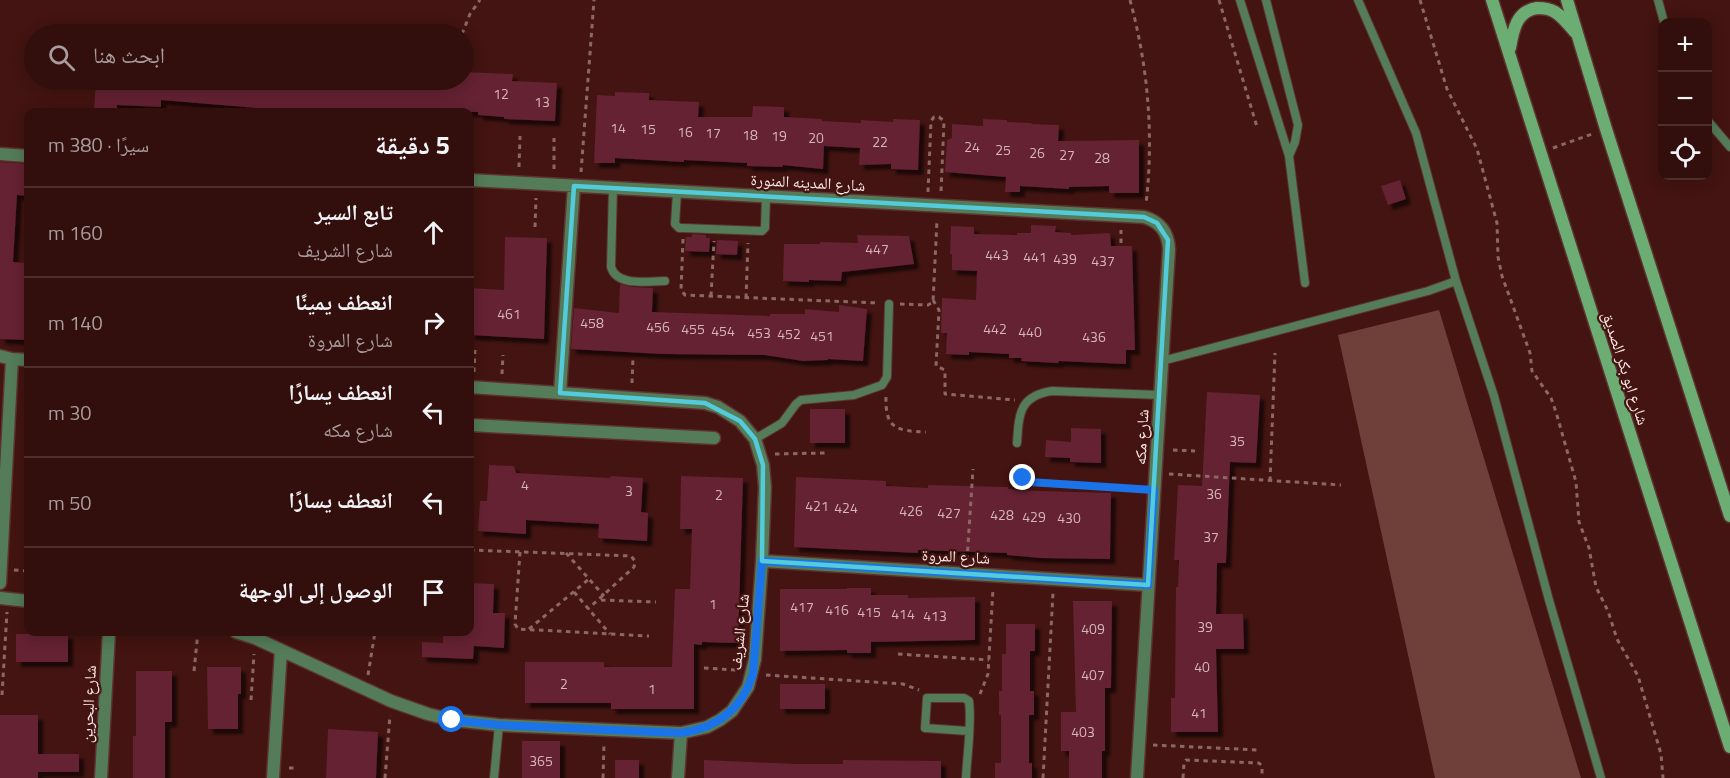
<!DOCTYPE html>
<html lang="ar">
<meta charset="utf-8">
<style>
:root{--surface:#320f0d;--page:#3a1816;--text:#f1f3f6;--muted:#a89c9d;--line:#4d2f2e}
body{margin:0;font-family:"Titillium Web","Noto Naskh Arabic",sans-serif;background:var(--page);color:var(--text);direction:rtl}
.controls{position:absolute;right:18px;top:18px;display:grid;overflow:hidden;border-radius:12px;box-shadow:0 3px 15px #0003}
.controls button{width:54px;height:54px;display:grid;place-items:center;padding:0;border:0;border-bottom:2px solid var(--line);background:var(--surface);color:var(--text);font:30px sans-serif}
.stop{position:absolute;width:18px;height:18px;margin:-14px;border:4px solid #1a73e8;border-radius:50%;background:#fff}
.stop.end{background:#1a73e8;border-color:#fff;box-shadow:0 2px 6px #0008}
.list{margin:0;padding:0;list-style:none}
h2{display:flex;justify-content:space-between;align-items:center;height:78px;margin:0;padding:0 24px;font-size:26px}
h2 small{font-size:20px;font-weight:400;color:var(--muted)}
.list li{display:grid;grid-template-columns:39px 1fr auto;gap:18px;align-items:center;box-sizing:border-box;height:90px;padding:0 24px;border-top:2px solid var(--line)}
.list b{display:block;font-size:22px;white-space:nowrap}
.list p{margin:0;font-size:20px;white-space:nowrap;color:var(--muted)}
.list em{font-size:20px;font-style:normal;color:var(--muted)}
.icon{flex:none;width:33px;height:33px;fill:none;stroke:currentColor;stroke-width:2;stroke-linecap:round;stroke-linejoin:round}
.map{position:relative;flex:none;width:1730px;height:778px;overflow:hidden;direction:ltr}
.search{position:absolute;background:var(--surface);box-shadow:0 3px 15px #0003;left:24px;top:24px;width:450px;height:66px;display:flex;align-items:center;gap:15px;box-sizing:border-box;padding:0 21px;border-radius:33px;color:var(--muted);font-size:22px}
.panel{position:absolute;background:var(--surface);box-shadow:0 3px 15px #0003;left:24px;top:108px;width:450px;height:528px;border-radius:12px;direction:rtl}
.map>svg:first-child{display:block}
</style>
<div class="map">
<svg width="1730" height="778" viewBox="0 0 1730 778">
<defs>
<filter id="shadow"><feDropShadow dx="5" dy="5" stdDeviation="1.5" flood-color="#0009"/></filter>
</defs>
<rect width="100%" height="100%" fill="#431411"/>
<path fill="#6f3f3a" d="M1439 310 1581 778H1435L1338 335Z"/>
<path fill="#652133" filter="url(#shadow)" d="M464 72 513 74 512 81 557 83 555 121 504 119V117L478 115V112H342L269 109 161 100V107L117 105V112H94L96 80H464Z
M615 92 649 93V100L699 102 698 117H752L753 106 784 107V117L822 119V121L861 123V120L893 122V119L920 120 918 170 891 169V164L859 165 860 148 824 146 823 169 783 165 782 167 747 166V163L684 160V162L615 158V163H594L597 95 615 96Z
M983 119 1007 120V122L1032 123 1031 124 1059 125 1058 141 1139 140V193H1109V186L1069 187V189L1020 186V192H1005L1006 177 945 172 947 140 952 138V124L983 126Z
M0 162 28 164V196L17 195 13 262 28 263 27 307H28V340L0 339Z
M1400 180 1406 199 1388 205 1381 186Z
M1031 225 1056 226 1055 232 1071 233V235L1110 233 1111 246H1132L1135 350H1126V364L1059 361 1058 363 1021 361 1022 358H1009V354L969 352V355L946 354 947 333H941L942 298 976 300 977 271 952 270V254H950L951 226 974 227V234L1017 235V233H1031Z
M692 234 706 235V238H710L709 252 685 251 686 237H692Z
M857 235 909 236 914 264 842 272 841 281 809 280V282L783 281 784 244H820V242L858 243Z
M505 237 547 238 544 339 470 335V288L504 290Z
M717 240 738 241 737 255 716 254Z
M620 284 633 287 653 288 652 312 770 316V314H805V309L839 312V305L867 309 863 361 828 359V360L803 361 765 355 663 354 571 349 574 308 619 313Z
M1207 392 1260 395 1256 463 1230 462 1226 563H1217L1216 614H1243L1244 649H1216L1218 732H1171V698H1175L1176 587H1178L1179 560H1174L1178 485 1202 486Z
M810 409H845V443H810Z
M1071 428 1101 429V463L1070 462V458L1045 457 1046 440 1071 442Z
M489 465 514 466 516 473 610 478 611 476 643 478 641 512 648 513 647 541 598 538 599 524 526 520V534L478 531 480 501H487Z
M681 476 743 478 738 643 702 642V645L694 644V709H611V703H525V662H604V667H672L675 589H690L692 529H680Z
M796 477 886 481V486L928 488V485L1008 487V489L1039 491 1111 493 1110 559 1041 558 1007 555V553L976 552 918 550V553L794 547Z
M470 583 494 584 493 613H505L504 648 474 646 473 659 422 657V642L443 643V632H470Z
M847 588H871V595H908V598L975 597V640L871 642V653H847V650L780 651V589H847Z
M1073 601H1112L1111 688H1105V751H1102V778H1069V751H1061V712H1076Z
M1006 624H1035V651H1030V691H1034V715H1029V763H1032V778H995V763H1001V715H999V691H1002V654H1006Z
M16 634H68V662H16Z
M207 667H241V694H238V729H208Z
M136 671H172V722H165V778H133V736H136Z
M780 684H825V709H780Z
M0 715H38V754H79V772H38V778H0Z
M328 729 378 732 376 778H326Z
M522 741H560V778H522Z
M615 760H639V778H615Z
M704 760 796 764H843V760L941 761V778H704Z"/>
<g fill="none" stroke-linecap="round" stroke-linejoin="round">
<defs>
<path id="service" d="M1240 0 1289 156 1305 283
M1266 0 1298 125 1295 142 1289 156
M1658 0 1664 22
M1708 121 1730 147
M613 188 611 267C617 287 648 281 665 281
M677 192 675 224 679 228H683L762 231 765 228 766 196
M1456 281 1494 396 1549 600 1601 778
M1162 361 1428 291 1456 281 1416 133 1358 0
M755 439 782 423 796 404 801 400 854 395 882 385 887 377 889 304
M1017 443C1019 414 1019 396 1052 391L1160 395
M494 778 499 725
M966 778C967 755 972 724 969 701L964 698H927L925 728 968 731"/>
<path id="minor" d="M0 154 28 156
M470 180 1144 217C1161 222 1168 233 1169 249L1137 778
M0 356 12 359 28 360
M560 393 574 186
M470 425 714 438
M762 561 1148 585
M0 583 12 359
M0 598 28 601
M236 632 255 638 391 701 428 714 452 720 499 725 681 733 707 727 720 720 732 711 748 687 755 659 762 561 765 487 763 465 755 439 740 421 718 407 705 403 470 387
M101 778 109 632
M273 778 281 650
M678 778 681 733"/>
<path id="secondary" d="M1492 0 1730 747
M1567 0 1606 129 1730 516
M1510 48C1513 31 1516 11 1537 8 1543 8 1550 9 1555 12 1563 17 1569 25 1575 32"/>
</defs>
<use href="#service" stroke="#5d322f" stroke-width="10"/>
<use href="#minor" stroke="#5d322f" stroke-width="15"/>
<use href="#secondary" stroke="#5d322f" stroke-width="15"/>
<path stroke="#8c6865" stroke-width="3" stroke-dasharray="4.5 4.5" stroke-linecap="butt" d="M1130 0C1148 66 1154 135 1146 204
M1219 0 1257 127
M1420 0 1447 89 1477 149 1497 223 1498 257 1502 276 1530 353 1532 371 1551 398 1556 412 1576 482 1579 522 1589 548 1596 587 1608 611 1617 639 1638 676 1661 754 1663 778
M462 34 470 14 480 0
M1553 148 1592 134
M519 167 520 136
M554 169V138
M581 172 594 0
M928 192 931 121 934 117H939L944 121 941 192
M535 227 536 198
M683 239 681 290 685 295 878 303
M1121 243V230
M711 296 714 241
M746 298 748 243
M933 300 939 310 936 366 945 370V394L1015 400
M900 304 928 305 933 302 937 220
M474 372 475 350
M502 374 503 355
M632 383 633 358
M886 397C885 429 897 431 926 432
M1173 450 1195 451
M775 454 825 453
M1024 466 1023 477 1026 482 1141 489
M1169 474 1341 485
M1270 481 1275 353
M470 550 631 556 635 561 634 567 588 609
M520 552 515 624 518 629 649 636
M566 553 604 596
M967 560 973 469
M14 570 28 571
M574 592 610 634
M601 600 656 602
M529 629 589 579
M898 654 989 660
M704 668 736 670
M194 671 198 632
M368 675 375 632
M766 675 903 684 919 690
M980 694 988 674 993 589
M2 695 7 612
M251 700 254 654
M1153 745 1258 750
M289 768H296
M385 778 390 715
M603 778 604 744
M1043 778 1053 593
M1183 778 1184 763 1186 760 1259 763 1262 766V778"/>
<use href="#service" stroke="#547c58" stroke-width="8"/>
<use href="#minor" stroke="#547c58" stroke-width="12"/>
<use href="#secondary" stroke="#6cad74" stroke-width="12"/>
</g>
<g fill="none" stroke-linecap="round" stroke-linejoin="round">
<path stroke="#1a73e8" stroke-width="8" d="M452 720 499 725 681 733C717 728 742 709 753 674L762 561 1148 585 1154 490 1029 482 1023 478"/>
</g>
<path fill="none" stroke="#53cbda" stroke-width="4.5" stroke-linejoin="round" d="M574 186 1144 217 1157 223 1168 240 1148 585 762 561 763 465 755 439 740 421 705 403 560 393Z"/>
<g text-anchor="middle" dominant-baseline="central" stroke-width="4.5" stroke-linejoin="round" paint-order="stroke">
<g font-size="14" fill="#d6b6b8">
<text x="501" y="93">12</text>
<text x="542" y="101">13</text>
<text x="618" y="127">14</text>
<text x="648" y="128">15</text>
<text x="685" y="131">16</text>
<text x="713" y="132">17</text>
<text x="750" y="134">18</text>
<text x="779" y="135">19</text>
<text x="816" y="137">20</text>
<text x="880" y="141">22</text>
<text x="972" y="146">24</text>
<text x="1003" y="149">25</text>
<text x="1037" y="152">26</text>
<text x="1067" y="154">27</text>
<text x="1102" y="157">28</text>
<text x="877" y="248">447</text>
<text x="997" y="254">443</text>
<text x="1035" y="256">441</text>
<text x="1065" y="258">439</text>
<text x="1103" y="260">437</text>
<text x="509" y="313">461</text>
<text x="592" y="322">458</text>
<text x="658" y="326">456</text>
<text x="693" y="328">455</text>
<text x="995" y="328">442</text>
<text x="723" y="330">454</text>
<text x="1030" y="331">440</text>
<text x="759" y="332">453</text>
<text x="789" y="333">452</text>
<text x="822" y="335">451</text>
<text x="1094" y="336">436</text>
<text x="1237" y="440">35</text>
<text x="525" y="484">4</text>
<text x="629" y="490">3</text>
<text x="1214" y="493">36</text>
<text x="719" y="494">2</text>
<text x="817" y="505">421</text>
<text x="846" y="507">424</text>
<text x="911" y="510">426</text>
<text x="949" y="512">427</text>
<text x="1002" y="514">428</text>
<text x="1034" y="516">429</text>
<text x="1069" y="517">430</text>
<text x="1211" y="536">37</text>
<text x="713" y="603">1</text>
<text x="802" y="606">417</text>
<text x="837" y="609">416</text>
<text x="869" y="611">415</text>
<text x="903" y="613">414</text>
<text x="935" y="615">413</text>
<text x="1205" y="626">39</text>
<text x="1093" y="628">409</text>
<text x="1202" y="666">40</text>
<text x="1093" y="674">407</text>
<text x="564" y="683">2</text>
<text x="652" y="688">1</text>
<text x="1199" y="712">41</text>
<text x="1083" y="731">403</text>
<text x="541" y="760">365</text>
</g>
<g font-size="16" fill="#fbe7e5" stroke="#431411">
<text transform="translate(808 182) rotate(3)">شارع المدينه المنورة</text>
<text transform="translate(1626 368) rotate(72)">شارع ابو بكر الصديق</text>
<text transform="translate(1141 437) rotate(-87)">شارع مكه</text>
<text transform="translate(956 556) rotate(3)">شارع المروة</text>
<text transform="translate(739 632) rotate(-84)">شارع الشريف</text>
<text transform="translate(88 704) rotate(-87)">شارع البحرين</text>
</g>
</g>
</svg>
<div class="controls">
<button>+</button>
<button>−</button>
<button><svg class="icon" aria-label="locate" viewBox="0 0 24 24"><circle cx="12" cy="12" r="6"/><path d="M12 2v4M12 18v4M2 12h4M18 12h4"/></svg></button>
</div>
<div class="stop" style="left:452px;top:720px"></div>
<div class="stop end" style="left:1023px;top:478px"></div>
<div class="search"><svg class="icon" aria-label="search" viewBox="0 0 24 24"><circle cx="10" cy="10" r="6"/><path d="M15 15l6 6"/></svg>ابحث هنا</div>
<section class="panel">
<h2>5 دقيقة<small>سيرًا · 380 m</small></h2>
<ul class="list">
<li><svg class="icon" aria-label="ahead" viewBox="0 0 24 24"><path d="M12 20V5M6 11l6-6 6 6"/></svg><div><b>تابع السير</b><p>شارع الشريف</p></div><em>160 m</em></li>
<li><svg class="icon" aria-label="right" viewBox="0 0 24 24"><path d="M7 20v-9h11M14 6l5 5-5 5"/></svg><div><b>انعطف يمينًا</b><p>شارع المروة</p></div><em>140 m</em></li>
<li><svg class="icon" aria-label="left" viewBox="0 0 24 24"><path d="M17 20v-9H6M10 6l-5 5 5 5"/></svg><div><b>انعطف يسارًا</b><p>شارع مكه</p></div><em>30 m</em></li>
<li><svg class="icon" aria-label="left" viewBox="0 0 24 24"><path d="M17 20v-9H6M10 6l-5 5 5 5"/></svg><div><b>انعطف يسارًا</b></div><em>50 m</em></li>
<li><svg class="icon" aria-label="arrive" viewBox="0 0 24 24"><path d="M6 21V4h12l-3 4 3 4H6"/></svg><div><b>الوصول إلى الوجهة</b></div></li>
</ul>
</section>
</div>
